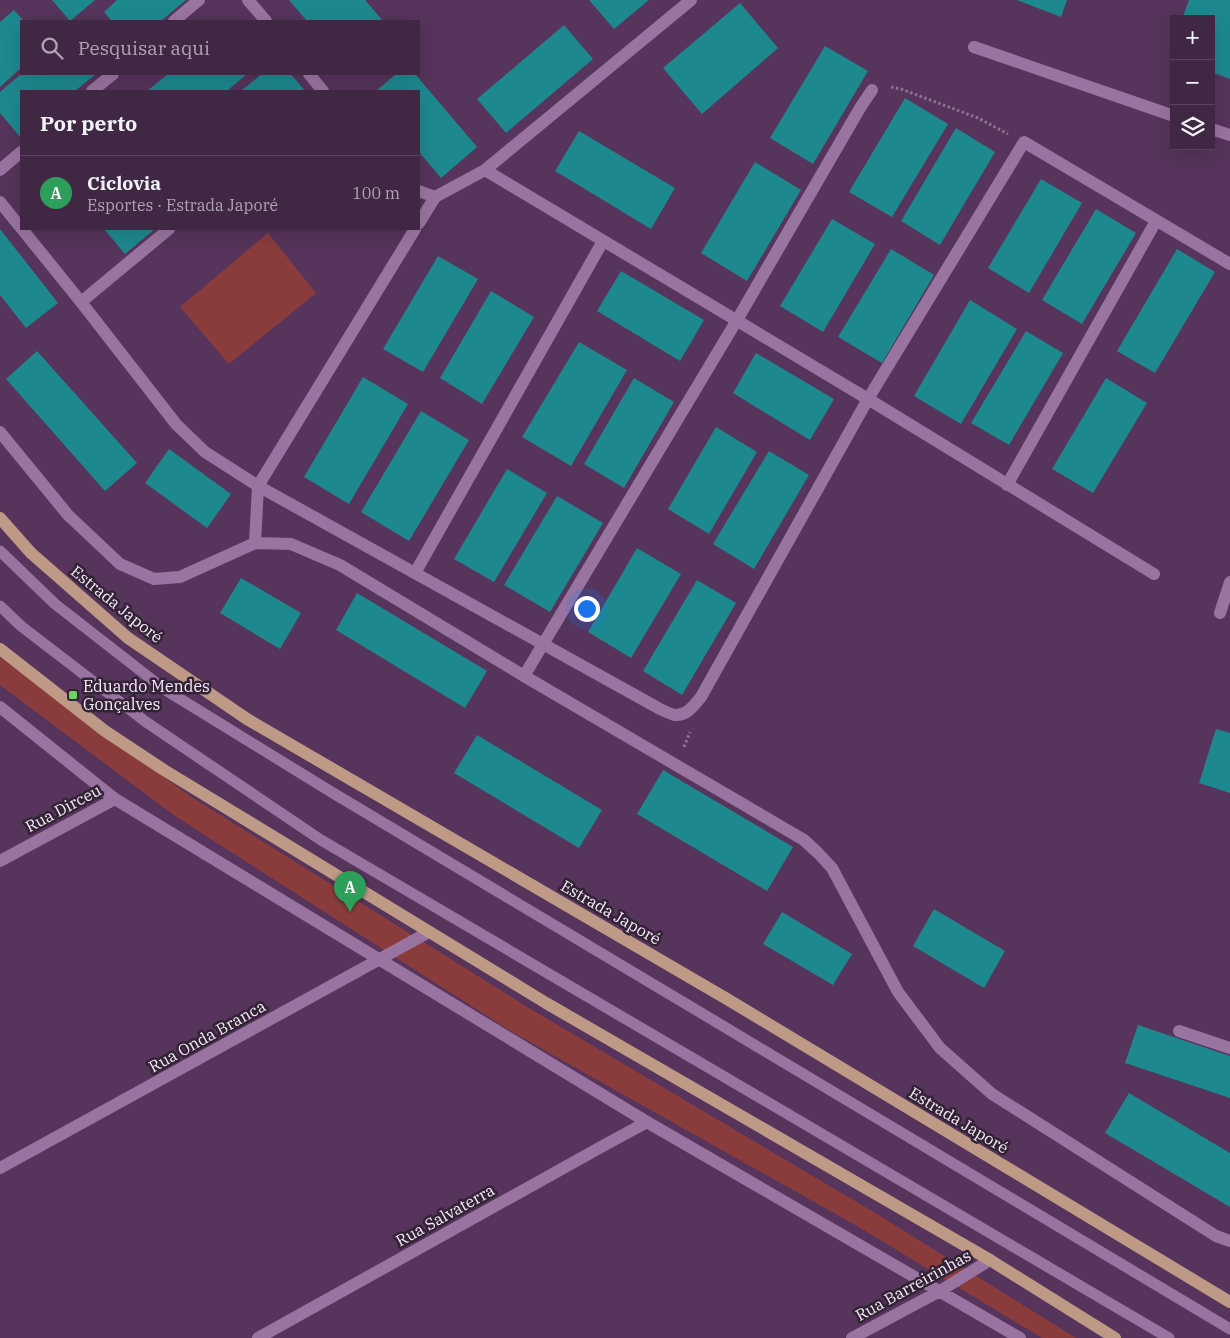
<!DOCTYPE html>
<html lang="pt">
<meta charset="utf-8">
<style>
:root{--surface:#402744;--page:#472f4b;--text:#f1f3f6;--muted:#aea5b2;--line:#59445d;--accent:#8abfa5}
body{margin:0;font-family:"IBM Plex Serif",serif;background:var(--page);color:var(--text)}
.controls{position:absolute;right:15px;top:15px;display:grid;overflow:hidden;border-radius:0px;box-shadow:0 5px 20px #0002}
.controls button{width:45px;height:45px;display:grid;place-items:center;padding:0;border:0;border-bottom:1px solid var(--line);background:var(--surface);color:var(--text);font:25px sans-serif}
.you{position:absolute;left:586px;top:608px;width:18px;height:18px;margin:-12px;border:4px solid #fff;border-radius:50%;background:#1a73e8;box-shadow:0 0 0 8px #1a73e833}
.badge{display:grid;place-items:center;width:32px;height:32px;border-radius:50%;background:var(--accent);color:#fff;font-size:16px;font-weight:700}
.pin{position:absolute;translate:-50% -41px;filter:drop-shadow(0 1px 2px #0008)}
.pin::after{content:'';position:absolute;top:26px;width:18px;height:15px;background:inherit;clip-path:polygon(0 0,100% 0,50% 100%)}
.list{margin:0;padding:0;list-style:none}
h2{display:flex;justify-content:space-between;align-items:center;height:65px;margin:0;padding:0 20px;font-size:21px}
h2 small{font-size:16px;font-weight:400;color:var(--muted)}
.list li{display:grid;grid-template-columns:32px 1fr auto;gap:15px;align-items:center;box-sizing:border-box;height:75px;padding:0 20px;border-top:1px solid var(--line)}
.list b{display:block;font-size:19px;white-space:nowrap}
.list p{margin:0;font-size:16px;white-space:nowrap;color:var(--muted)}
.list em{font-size:16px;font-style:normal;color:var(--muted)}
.icon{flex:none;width:28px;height:28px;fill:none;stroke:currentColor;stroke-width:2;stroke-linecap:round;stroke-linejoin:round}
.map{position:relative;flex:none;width:1230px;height:1338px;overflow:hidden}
.search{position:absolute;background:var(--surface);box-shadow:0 5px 20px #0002;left:20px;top:20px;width:400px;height:55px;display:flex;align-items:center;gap:12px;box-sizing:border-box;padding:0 18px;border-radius:0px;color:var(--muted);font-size:19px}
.panel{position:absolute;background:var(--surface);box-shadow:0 5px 20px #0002;left:20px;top:90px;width:400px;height:140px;border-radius:0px}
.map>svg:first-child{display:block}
</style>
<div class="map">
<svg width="1230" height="1338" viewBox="0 0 1230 1338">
<rect width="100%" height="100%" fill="#56345b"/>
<path fill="#8a3c3c" d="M268 233 316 293 229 364 180 307Z
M0 657 190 796 529 1008 872 1211 1076 1338H1042L857 1226 512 1032 175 816 0 685Z"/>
<path fill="#1e888f" d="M52 0H95L70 21Z
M117 0H186L161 21H112L104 12Z
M289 0H365L383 21H307Z
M589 0H649L614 29Z
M1017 0H1067L1061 17Z
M1189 0H1230V79L1211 72V19H1182Z
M740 3 778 48 702 114 663 68Z
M14 10 24 21H21V68L0 87V22Z
M564 25 593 59 506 133 477 99Z
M825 46 868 71 813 164 770 138Z
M21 74H96L75 91H21V138L0 113V92Z
M168 74H247L227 91H147Z
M262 74H291L305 91H241Z
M396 74H415L477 147 441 178 419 152V91H376Z
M905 98 948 124 892 217 849 192Z
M956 128 995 152 940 245 901 221Z
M579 131 675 188 651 229 555 171Z
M755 162 801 190 747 281 701 253Z
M1041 179 1082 203 1029 293 988 268Z
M1096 209 1136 233 1082 324 1042 300Z
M832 219 875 244 823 332 780 306Z
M0 229 58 303 26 328 0 295Z
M104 229H155L125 254Z
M891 249 934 275 882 363 838 337Z
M1177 249 1215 272 1155 373 1117 351Z
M438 256 478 279 423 372 383 349Z
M621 271 704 320 680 361 597 311Z
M491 291 534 317 482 404 440 378Z
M970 300 1017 329 961 424 914 396Z
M1026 331 1063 353 1009 445 971 423Z
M579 342 627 370 571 466 522 437Z
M37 351 137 463 105 491 6 379Z
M756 353 834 399 810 440 733 393Z
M363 377 408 404 349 504 304 477Z
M634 378 674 402 624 488 584 464Z
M1106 378 1147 403 1093 493 1052 469Z
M421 411 469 440 409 541 361 512Z
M716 427 757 452 709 534 668 509Z
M169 449 231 494 207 528 145 483Z
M769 451 809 475 754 569 713 544Z
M507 469 547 493 494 582 454 559Z
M557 496 603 523 550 612 504 585Z
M637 548 681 574 631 658 588 632Z
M241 578 301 613 280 649 220 613Z
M697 580 736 603 682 695 643 671Z
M357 593 487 671 465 708 336 630Z
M1216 729 1230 733V793L1199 783Z
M477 735 602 810 579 848 454 773Z
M663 770 793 847 767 891 637 814Z
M934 909 1005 951 984 988 913 946Z
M782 912 852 954 833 985 763 944Z
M1138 1025 1230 1056V1098L1125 1063Z
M1129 1093 1230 1153V1207L1105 1133Z"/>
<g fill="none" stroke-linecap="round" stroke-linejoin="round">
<path stroke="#8e7292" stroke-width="3" stroke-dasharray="2.5 2.5" stroke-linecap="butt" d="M891 87 901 89 978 118 1008 134
M684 747 690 732"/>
<path stroke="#9a74a0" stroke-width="11" d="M0 551 55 604 164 689 333 793 1230 1329
M0 606 21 626 146 722 321 840 1169 1338"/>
<path stroke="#9a74a0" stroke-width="12" d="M248 0 266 21
M174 21 199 0
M974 47 1174 116
M309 74 323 91
M92 91 113 74
M1211 129 1230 135
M0 170 21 152
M485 170 868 399 1154 574
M419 191 435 197 485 170 691 0
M0 202 21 228
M419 223 435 197
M22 229 81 302 176 424 205 452 258 486 660 709C664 711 670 714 675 715 687 716 694 705 701 697L868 399 1024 142 1230 264
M81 302 169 229
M0 432 68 515 120 564 154 579 180 577 255 543 291 544 340 565 524 676 804 840 818 853 832 868 898 992 940 1048 992 1094 1216 1236 1230 1241
M1007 485 1156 221
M255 543 258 486 415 229
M415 573 603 241
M1220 613 1230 582
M524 676 737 320 860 108 872 90
M0 707 115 799 647 1122 1020 1338
M0 861 115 799
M1179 1031 1230 1048
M0 1168 429 932
M258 1338 601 1147 647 1122
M852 1338 940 1291 990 1260"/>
<path stroke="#be9a86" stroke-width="12" d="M0 518 31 553 128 638 247 719 727 999 1230 1302
M0 649 105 731 164 770 546 1003 990 1260 1115 1338"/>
</g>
<rect fill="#6cd362" stroke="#322335" stroke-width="2" x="68" y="690" width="10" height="10" rx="2.5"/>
<g text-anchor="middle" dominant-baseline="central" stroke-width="5" stroke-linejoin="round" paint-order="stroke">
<g font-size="16" fill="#fae9fd" stroke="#322335">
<text transform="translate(117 604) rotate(39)">Estrada Japoré</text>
<text transform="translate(63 808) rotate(-28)">Rua Dirceu</text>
<text transform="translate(611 912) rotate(30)">Estrada Japoré</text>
<text transform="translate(207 1036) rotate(-29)">Rua Onda Branca</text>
<text transform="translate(959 1120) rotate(31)">Estrada Japoré</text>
<text transform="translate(445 1215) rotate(-29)">Rua Salvaterra</text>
<text transform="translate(913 1285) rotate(-29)">Rua Barreirinhas</text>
</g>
<g font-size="16" fill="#fae9fd" stroke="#322335" text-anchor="start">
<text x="83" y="686">Eduardo Mendes<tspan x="83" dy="18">Gonçalves</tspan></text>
</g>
</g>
</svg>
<div class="controls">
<button>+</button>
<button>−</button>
<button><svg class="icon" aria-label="layers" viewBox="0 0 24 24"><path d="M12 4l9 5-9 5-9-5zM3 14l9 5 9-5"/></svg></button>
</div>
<div class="you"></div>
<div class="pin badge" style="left:350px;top:912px;background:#2e9e5b">A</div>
<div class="search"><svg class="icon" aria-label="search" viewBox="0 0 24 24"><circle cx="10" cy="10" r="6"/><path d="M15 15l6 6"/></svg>Pesquisar aqui</div>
<section class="panel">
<h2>Por perto<small></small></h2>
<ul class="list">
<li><span class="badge" style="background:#2e9e5b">A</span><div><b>Ciclovia</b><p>Esportes · Estrada Japoré</p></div><em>100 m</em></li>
</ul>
</section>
</div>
